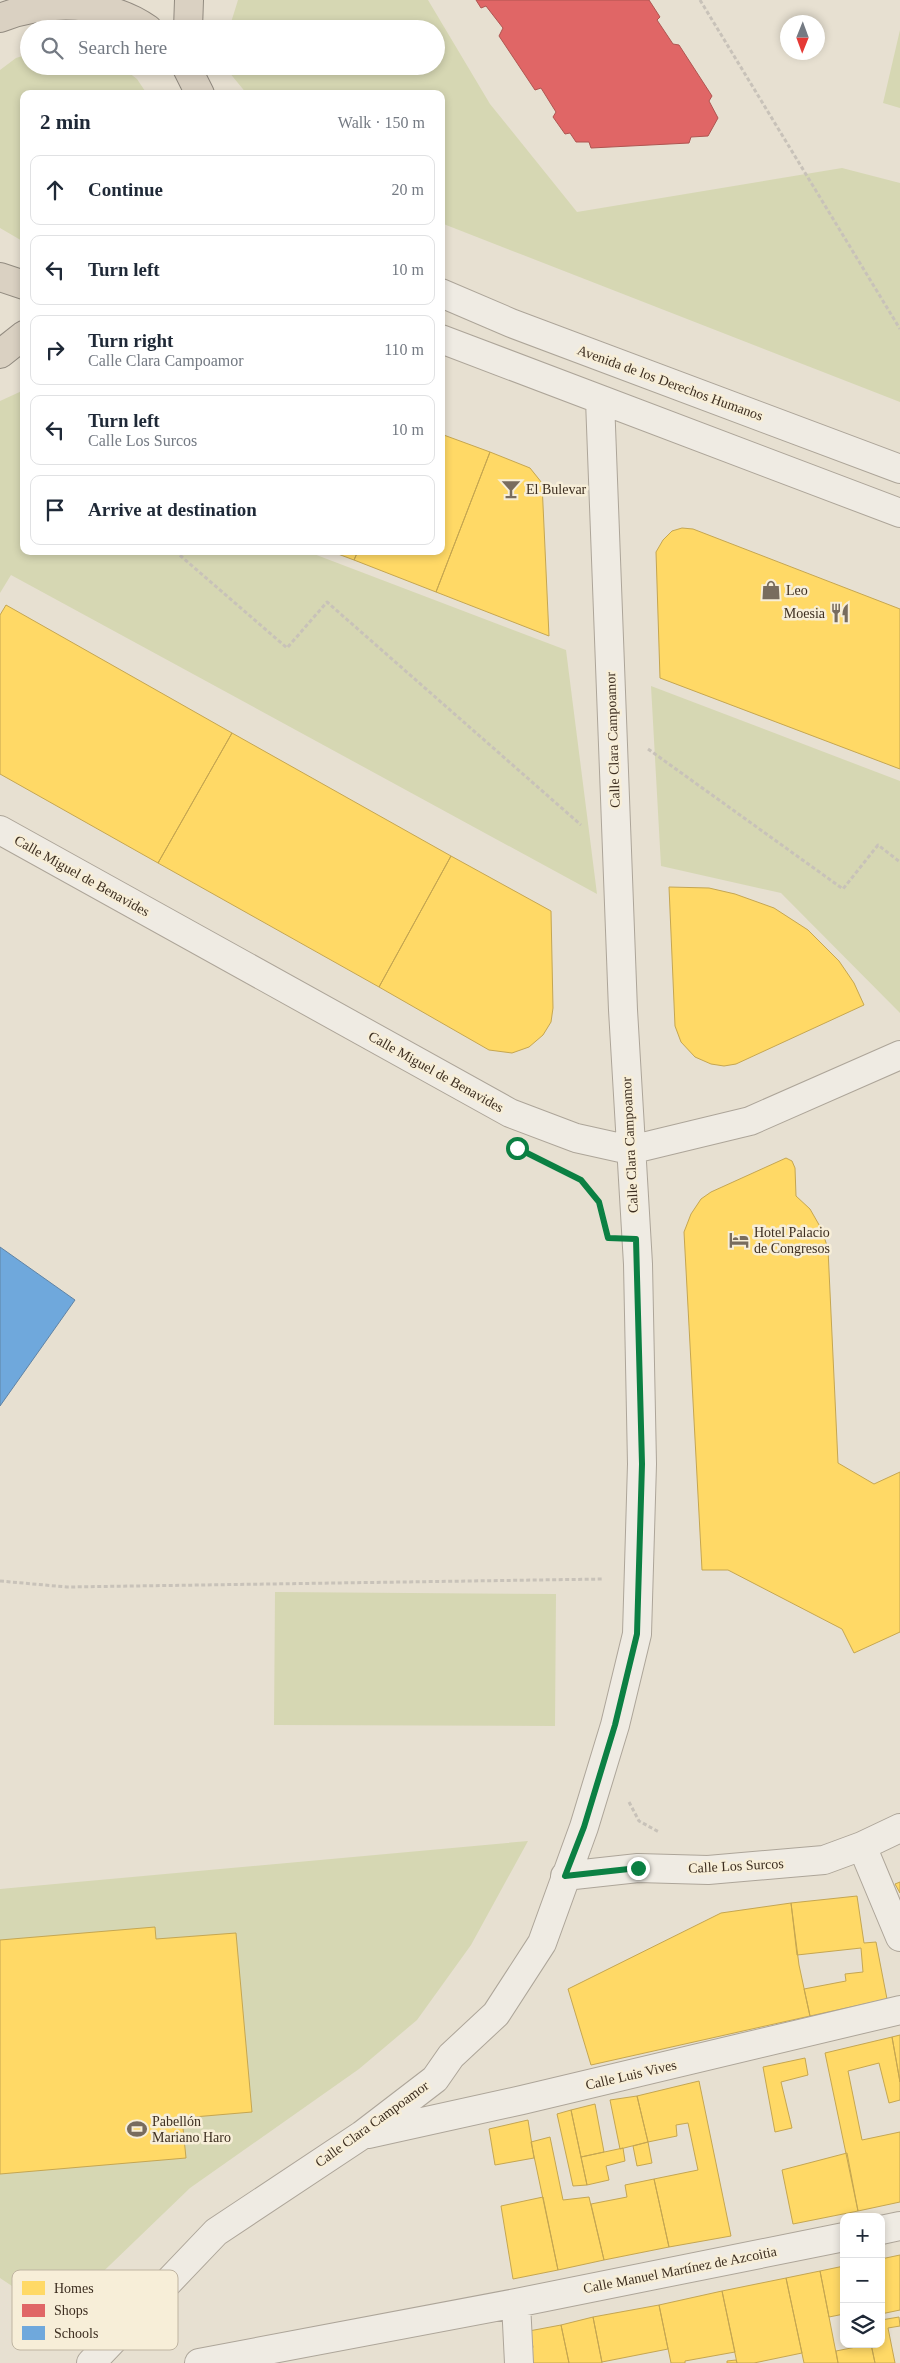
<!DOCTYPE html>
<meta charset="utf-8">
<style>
:root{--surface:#fff;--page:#f2f2f3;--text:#1f2937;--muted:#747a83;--line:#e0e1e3}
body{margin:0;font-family:"Times New Roman",serif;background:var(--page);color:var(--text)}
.controls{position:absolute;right:15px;bottom:15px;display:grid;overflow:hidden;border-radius:10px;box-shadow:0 2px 8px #0003}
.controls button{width:45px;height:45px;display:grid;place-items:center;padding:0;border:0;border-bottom:1px solid var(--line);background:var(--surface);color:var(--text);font:25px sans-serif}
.compass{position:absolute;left:780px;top:15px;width:45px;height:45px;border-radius:50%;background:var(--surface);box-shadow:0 2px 8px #0003;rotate:181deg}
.stop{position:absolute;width:15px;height:15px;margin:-11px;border:4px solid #0b8043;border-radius:50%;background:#fff}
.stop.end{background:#0b8043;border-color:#fff;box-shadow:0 1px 5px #0008}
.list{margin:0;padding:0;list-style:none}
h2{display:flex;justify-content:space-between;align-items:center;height:65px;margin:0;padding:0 20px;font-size:21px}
h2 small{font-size:16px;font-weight:400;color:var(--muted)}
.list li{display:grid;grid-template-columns:32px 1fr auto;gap:15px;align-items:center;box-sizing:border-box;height:70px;margin:0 10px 10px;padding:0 10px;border:1px solid var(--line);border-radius:10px}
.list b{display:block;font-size:19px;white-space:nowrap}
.list p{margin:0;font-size:16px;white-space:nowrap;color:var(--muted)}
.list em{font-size:16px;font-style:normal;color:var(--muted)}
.icon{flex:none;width:28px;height:28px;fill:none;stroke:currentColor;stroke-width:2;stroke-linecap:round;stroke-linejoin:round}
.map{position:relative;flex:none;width:900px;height:2363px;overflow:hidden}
.search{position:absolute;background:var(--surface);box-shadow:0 2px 8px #0003;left:20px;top:20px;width:425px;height:55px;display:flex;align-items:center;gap:12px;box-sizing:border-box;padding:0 18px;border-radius:28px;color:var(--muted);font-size:19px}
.panel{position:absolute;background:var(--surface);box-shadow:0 2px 8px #0003;left:20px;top:90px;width:425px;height:465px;border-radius:10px}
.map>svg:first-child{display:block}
</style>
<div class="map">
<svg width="900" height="2363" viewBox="0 0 900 2363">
<rect width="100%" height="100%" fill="#e7e0d1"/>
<path fill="#d6d7b3" d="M238 0H428L490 104 577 212 842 168 900 183V402L441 223V94H247L224 66H436V29H229Z
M900 30V108L883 103Z
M29 54V66H120L137 79 147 94H24V242L0 228V70L16 58Z
M24 390V551H306L566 650 597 894 11 575 0 593V401Z
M651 686 900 781V1013L781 893 661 866Z
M275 1592 556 1594 555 1726 274 1725Z
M528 1841 471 1945 417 2020 359 2069 190 2188 57 2316 0 2278V1889Z"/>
<path fill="#ffd966" stroke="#c5a651" d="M441 434 490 452 436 592 354 560 358 551H441Z
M490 452 530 468 542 483 549 636 436 592Z
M682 528 693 529 900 609V769L660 678 656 552 663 540 672 531Z
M330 551H358L354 560Z
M6 605 232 733 158 863 0 774V615Z
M232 733 451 856 379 987 158 863Z
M451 856 551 911 553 1008 551 1022 543 1035 529 1047 512 1053 489 1050 379 987Z
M669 887 709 888 735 894 774 908 808 930 839 961 854 983 864 1005 736 1064 724 1066 711 1064 695 1057 681 1042 675 1026Z
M786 1158 792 1161 795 1168 796 1196 810 1209 822 1230 828 1249 838 1463 874 1484 900 1472V1632L854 1653 842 1629 728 1570H702L684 1232 691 1214 701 1199 711 1192Z
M900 1882V1893L895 1884Z
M857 1896 864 1943 876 1942 887 1999 810 2016 804 1989 846 1981 845 1974 863 1972 861 1948 797 1955 791 1903Z
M791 1903 799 1965 810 2016 591 2065 568 1989 721 1913Z
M155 1927 156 1939 236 1933 252 2112 182 2118 186 2158 0 2174V1940Z
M900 2035V2082L892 2037Z
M892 2037 900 2082V2100L889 2103 879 2063 848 2071 862 2140 900 2132V2202L858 2211 825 2053Z
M805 2058 808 2075 781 2082 792 2128 775 2132 763 2067Z
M699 2081 731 2236 669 2247 654 2179 698 2170 688 2123 676 2125 677 2136 648 2142 637 2096Z
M637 2096 648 2142 620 2149 610 2100Z
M595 2104 604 2152 581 2157 571 2110Z
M571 2110 587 2185 573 2186 557 2114Z
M528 2120 534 2158 495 2165 489 2129Z
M550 2137 563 2200 589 2197 604 2260 558 2270 531 2142Z
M648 2142 652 2163 637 2166 633 2146Z
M623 2148 625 2161 606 2166 609 2180 587 2185 581 2157Z
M847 2153 858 2211 793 2224 782 2170Z
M654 2179 669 2247 604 2260 591 2204 627 2197 625 2185Z
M543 2197 558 2270 513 2279 501 2206Z
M900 2255V2310L881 2314V2259Z
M844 2266V2314L829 2317 820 2271Z
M820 2271 838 2363H804L786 2278Z
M786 2278 802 2353 754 2363H737L722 2291Z
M722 2291 735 2352 685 2361V2363H671L659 2305Z
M659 2305 668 2349 602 2362 593 2317Z
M593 2317 602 2363H569L561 2325Z
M899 2317 900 2326 888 2328 895 2363H875L871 2344H881V2320Z
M561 2325 569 2363H530V2353L533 2347 529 2331Z
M871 2344 875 2363H838L836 2351Z
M736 2360 737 2363H727V2361Z"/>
<path fill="#e06666" stroke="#af5551" d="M476 0H649L660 17 657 20 673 44 679 45 712 96 709 101 718 118 708 136 691 137 689 143 591 148 589 142H576L570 133 565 134 553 117 556 112 541 88 535 90 499 36 503 28 486 6 481 8Z"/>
<path fill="#6fa8dc" stroke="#6083a4" d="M0 1247 75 1300 0 1406Z"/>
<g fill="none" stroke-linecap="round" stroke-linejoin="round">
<defs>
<path id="minor" d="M441 293 511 323 900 469
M441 339 900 513
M0 830 510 1113 576 1138 630 1150 750 1121 900 1055
M862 1846 900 1937
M565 1876 638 1868 708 1870 824 1860 862 1846 900 1828
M368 2134 522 2100 900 2010
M881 2230 900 2226
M516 2303 519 2363
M91 2363 216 2232 362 2135 435 2079 451 2056 496 2014 542 1943 584 1827 615 1725 637 1634 642 1464 638 1264 623 1010 600 400
M199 2363 516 2303 844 2237"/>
<path id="highway" d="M0 18C46 0 107 0 148 29
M188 29 189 0
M186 66 200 94
M0 277 24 285
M0 354 24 335"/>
</defs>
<use href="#minor" stroke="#ada599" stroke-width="30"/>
<use href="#highway" stroke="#928b80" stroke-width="30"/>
<path stroke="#c8c2b9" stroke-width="3" stroke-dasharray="4 2.5" stroke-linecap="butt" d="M700 0 900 329
M175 551 287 648 327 602 581 825
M648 749 843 889 878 845 900 862
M570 1174 581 1180 598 1200
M0 1581 67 1587 604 1579
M629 1802 639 1821 659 1832"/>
<use href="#minor" stroke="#efebe3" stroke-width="28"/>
<use href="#highway" stroke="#dad1c2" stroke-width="28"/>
</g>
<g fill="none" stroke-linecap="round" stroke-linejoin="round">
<path stroke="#0b8043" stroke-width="6" d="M517 1148 581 1180 599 1202 608 1238 636 1239 642 1464 637 1634 615 1725 584 1827 565 1876 638 1868"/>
</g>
<defs>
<symbol id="bar-bare" viewBox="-9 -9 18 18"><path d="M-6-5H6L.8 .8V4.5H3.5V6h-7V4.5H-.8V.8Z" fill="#786c5e" stroke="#f7eed8" stroke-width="2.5" paint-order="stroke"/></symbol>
<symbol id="shop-bare" viewBox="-9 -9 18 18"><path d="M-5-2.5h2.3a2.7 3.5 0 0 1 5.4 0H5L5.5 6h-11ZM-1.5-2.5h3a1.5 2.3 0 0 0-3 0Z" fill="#786c5e" stroke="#f7eed8" stroke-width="2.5" paint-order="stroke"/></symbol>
<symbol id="restaurant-bare" viewBox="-9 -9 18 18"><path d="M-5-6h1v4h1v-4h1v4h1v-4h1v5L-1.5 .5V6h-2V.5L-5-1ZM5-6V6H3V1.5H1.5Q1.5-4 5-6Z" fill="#786c5e" stroke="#f7eed8" stroke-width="2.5" paint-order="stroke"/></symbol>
<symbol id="hotel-bare" viewBox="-9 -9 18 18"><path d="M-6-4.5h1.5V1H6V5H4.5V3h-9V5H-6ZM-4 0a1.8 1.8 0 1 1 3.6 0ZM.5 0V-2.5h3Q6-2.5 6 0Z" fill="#786c5e" stroke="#f7eed8" stroke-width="2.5" paint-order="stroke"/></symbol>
<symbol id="stadium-bare" viewBox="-9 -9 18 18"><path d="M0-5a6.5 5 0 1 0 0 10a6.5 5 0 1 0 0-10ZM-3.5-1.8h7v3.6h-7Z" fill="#786c5e" stroke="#f7eed8" stroke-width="2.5" paint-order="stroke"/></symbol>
</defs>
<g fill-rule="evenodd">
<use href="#bar-bare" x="497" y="475" width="28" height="28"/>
<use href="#shop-bare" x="757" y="576" width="28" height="28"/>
<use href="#restaurant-bare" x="826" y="599" width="28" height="28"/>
<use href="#hotel-bare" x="725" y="1226" width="28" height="28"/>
<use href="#stadium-bare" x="123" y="2115" width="28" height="28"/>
</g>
<g text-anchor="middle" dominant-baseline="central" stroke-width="5" stroke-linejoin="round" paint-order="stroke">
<g font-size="14" fill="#3d2e20" stroke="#f7eed8">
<text transform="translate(670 383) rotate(20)">Avenida de los Derechos Humanos</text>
<text transform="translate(613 740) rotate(-92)">Calle Clara Campoamor</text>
<text transform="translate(82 876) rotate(29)">Calle Miguel de Benavides</text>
<text transform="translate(436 1072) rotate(29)">Calle Miguel de Benavides</text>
<text transform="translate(630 1145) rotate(-93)">Calle Clara Campoamor</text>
<text transform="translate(736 1866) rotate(-3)">Calle Los Surcos</text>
<text transform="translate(631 2075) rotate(-13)">Calle Luis Vives</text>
<text transform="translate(372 2124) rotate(-36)">Calle Clara Campoamor</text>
<text transform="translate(680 2270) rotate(-11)">Calle Manuel Martínez de Azcoitia</text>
</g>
<g font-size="14" fill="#3d2e20" stroke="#f7eed8" text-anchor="start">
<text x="526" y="489">El Bulevar</text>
<text x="786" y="590">Leo</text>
<text x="825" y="613" text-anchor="end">Moesia</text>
<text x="754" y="1232">Hotel Palacio<tspan x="754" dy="16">de Congresos</tspan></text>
<text x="152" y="2121">Pabellón<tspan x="152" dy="16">Mariano Haro</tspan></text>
</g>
</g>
<rect x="12" y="2270" width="166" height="80" rx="8" fill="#f7eed8" stroke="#bfb4a1" stroke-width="1"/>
<rect x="22" y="2281" width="23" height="14" fill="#ffd966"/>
<rect x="22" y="2304" width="23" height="13" fill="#e06666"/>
<rect x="22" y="2326" width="23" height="14" fill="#6fa8dc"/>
<g font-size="14" fill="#3d2e20">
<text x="54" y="2293">Homes</text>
<text x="54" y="2315">Shops</text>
<text x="54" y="2338">Schools</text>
</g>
</svg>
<div class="controls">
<button>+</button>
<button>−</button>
<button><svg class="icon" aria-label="layers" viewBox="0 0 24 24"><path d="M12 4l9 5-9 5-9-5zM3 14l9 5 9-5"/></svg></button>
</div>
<svg class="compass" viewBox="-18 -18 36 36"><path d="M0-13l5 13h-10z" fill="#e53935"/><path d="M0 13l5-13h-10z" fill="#747a83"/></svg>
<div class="stop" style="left:517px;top:1148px"></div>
<div class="stop end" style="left:638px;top:1868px"></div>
<div class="search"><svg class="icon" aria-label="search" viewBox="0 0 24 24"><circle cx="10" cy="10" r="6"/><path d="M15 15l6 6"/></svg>Search here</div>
<section class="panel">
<h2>2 min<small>Walk · 150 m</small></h2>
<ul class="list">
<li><svg class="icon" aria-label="ahead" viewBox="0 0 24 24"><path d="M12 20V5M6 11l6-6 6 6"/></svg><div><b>Continue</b></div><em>20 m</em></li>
<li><svg class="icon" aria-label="left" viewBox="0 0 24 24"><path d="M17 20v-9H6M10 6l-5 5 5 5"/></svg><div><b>Turn left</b></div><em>10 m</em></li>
<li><svg class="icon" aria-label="right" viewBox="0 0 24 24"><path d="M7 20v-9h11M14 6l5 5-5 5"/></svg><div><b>Turn right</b><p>Calle Clara Campoamor</p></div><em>110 m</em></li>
<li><svg class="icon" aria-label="left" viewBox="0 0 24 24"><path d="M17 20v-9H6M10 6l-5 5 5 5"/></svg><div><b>Turn left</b><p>Calle Los Surcos</p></div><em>10 m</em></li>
<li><svg class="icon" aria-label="arrive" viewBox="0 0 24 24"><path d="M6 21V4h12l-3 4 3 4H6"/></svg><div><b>Arrive at destination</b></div></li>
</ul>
</section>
</div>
